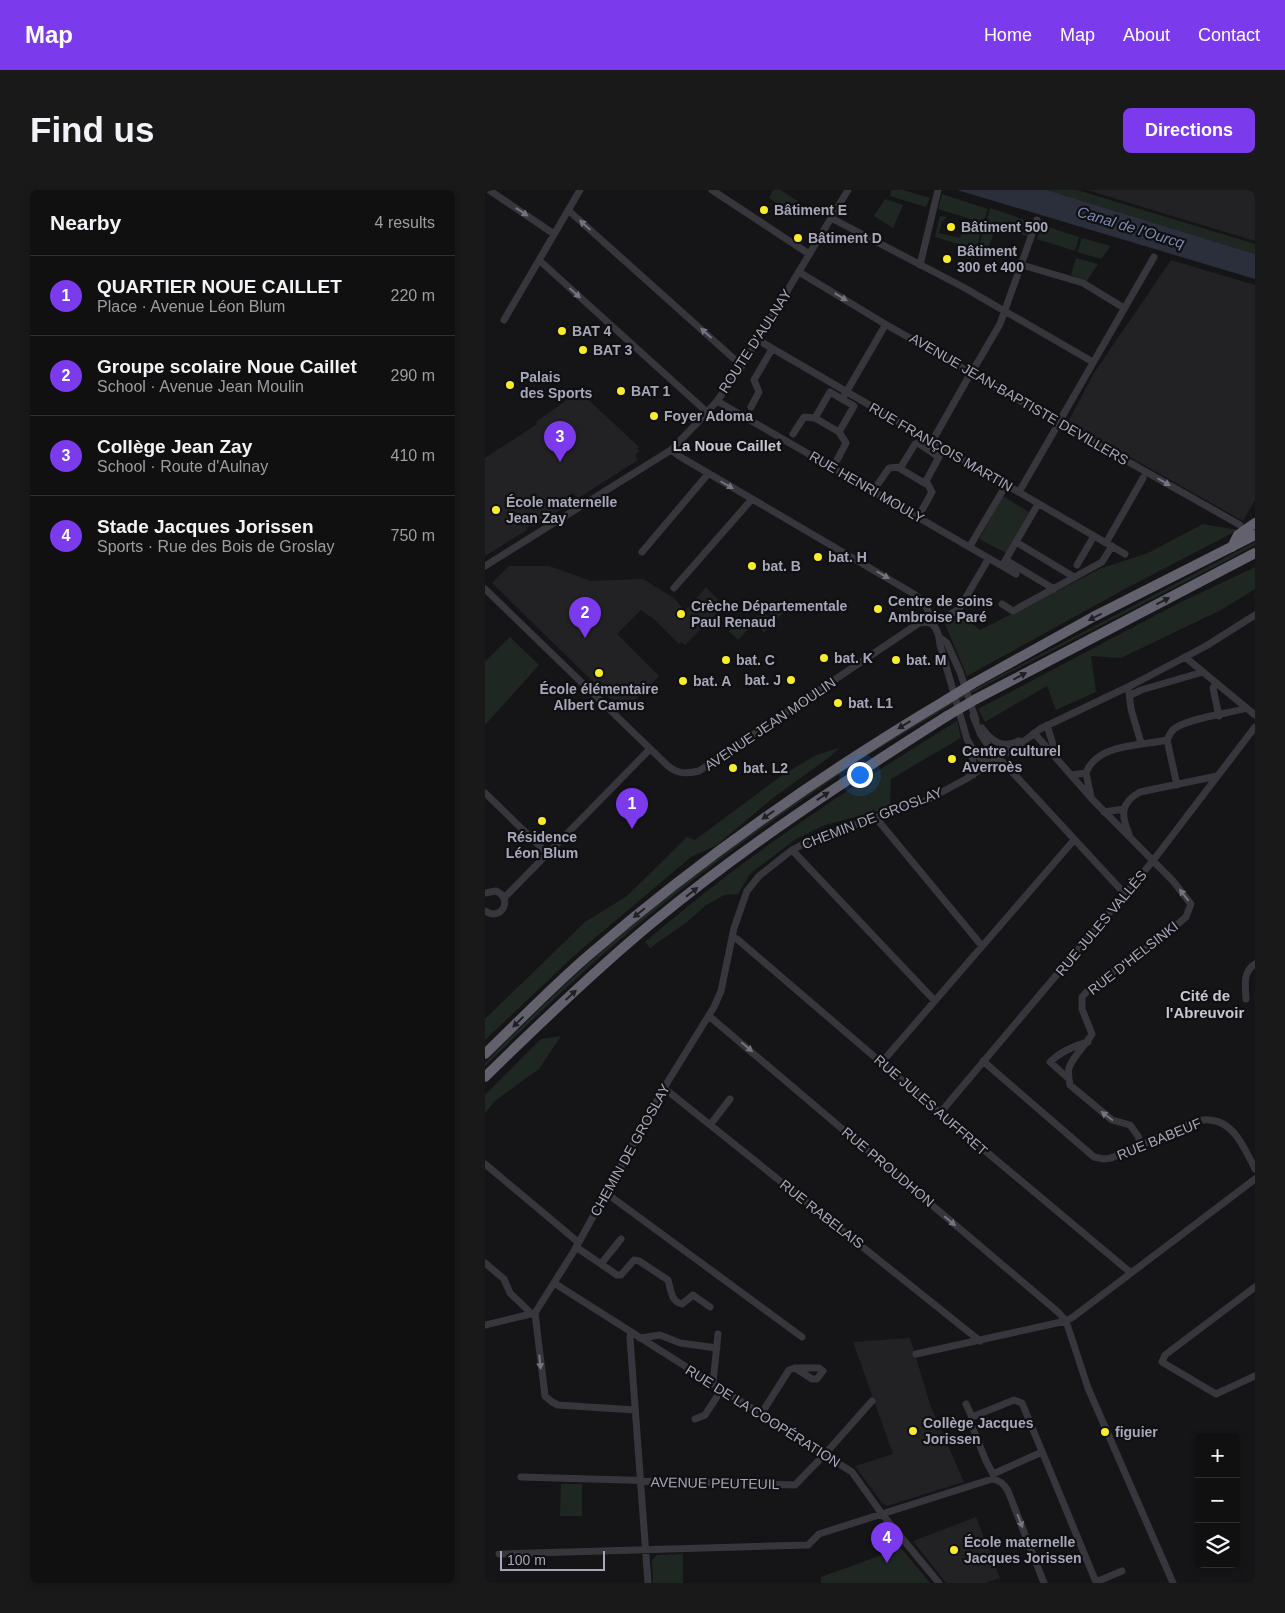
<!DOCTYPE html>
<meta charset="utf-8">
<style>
:root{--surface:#101011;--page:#19191a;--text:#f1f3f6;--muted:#9c9d9f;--line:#303031;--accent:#7c3aed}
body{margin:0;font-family:Helvetica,sans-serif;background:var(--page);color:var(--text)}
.controls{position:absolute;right:15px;bottom:15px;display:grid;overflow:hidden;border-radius:8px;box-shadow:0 2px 8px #0003}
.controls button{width:45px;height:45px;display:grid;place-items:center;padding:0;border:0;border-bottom:1px solid var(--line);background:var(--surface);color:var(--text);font:25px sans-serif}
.scale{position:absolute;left:15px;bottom:12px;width:105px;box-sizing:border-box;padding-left:5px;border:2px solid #a6a7b8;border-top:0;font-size:14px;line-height:18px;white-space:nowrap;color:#a6a7b8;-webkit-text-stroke:4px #101012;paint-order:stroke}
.you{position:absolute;left:374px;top:584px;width:18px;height:18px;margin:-12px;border:4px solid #fff;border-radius:50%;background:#1a73e8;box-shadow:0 0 0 8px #1a73e833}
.badge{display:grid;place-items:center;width:32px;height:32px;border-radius:50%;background:var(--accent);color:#fff;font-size:16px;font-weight:700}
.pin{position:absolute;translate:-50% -41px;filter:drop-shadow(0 1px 2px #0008)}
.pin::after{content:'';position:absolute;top:26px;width:18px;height:15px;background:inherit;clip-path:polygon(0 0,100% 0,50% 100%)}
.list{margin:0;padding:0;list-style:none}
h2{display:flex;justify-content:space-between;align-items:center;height:65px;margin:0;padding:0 20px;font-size:21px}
h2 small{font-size:16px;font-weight:400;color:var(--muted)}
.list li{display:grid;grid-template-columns:32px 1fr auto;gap:15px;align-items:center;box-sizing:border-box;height:80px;padding:0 20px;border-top:1px solid var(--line)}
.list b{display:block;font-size:19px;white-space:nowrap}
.list p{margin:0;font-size:16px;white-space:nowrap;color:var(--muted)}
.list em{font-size:16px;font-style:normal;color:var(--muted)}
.icon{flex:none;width:28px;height:28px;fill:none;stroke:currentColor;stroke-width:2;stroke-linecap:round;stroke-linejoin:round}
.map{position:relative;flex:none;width:770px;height:1393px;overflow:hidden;border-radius:8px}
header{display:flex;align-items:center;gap:30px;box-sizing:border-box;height:70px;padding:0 25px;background:var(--accent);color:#fff}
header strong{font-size:24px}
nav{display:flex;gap:28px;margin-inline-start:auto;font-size:18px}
.intro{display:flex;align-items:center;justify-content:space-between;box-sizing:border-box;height:120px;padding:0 30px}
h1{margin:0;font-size:35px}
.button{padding:12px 22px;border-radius:8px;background:var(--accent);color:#fff;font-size:18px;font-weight:700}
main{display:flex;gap:30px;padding:0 30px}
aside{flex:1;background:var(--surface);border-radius:8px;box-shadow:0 2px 8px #0003}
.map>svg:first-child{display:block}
</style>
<header>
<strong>Map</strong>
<nav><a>Home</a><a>Map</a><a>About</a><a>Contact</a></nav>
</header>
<div class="intro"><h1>Find us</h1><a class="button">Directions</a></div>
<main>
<aside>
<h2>Nearby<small>4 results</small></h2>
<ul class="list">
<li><span class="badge">1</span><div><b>QUARTIER NOUE CAILLET</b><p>Place · Avenue Léon Blum</p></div><em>220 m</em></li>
<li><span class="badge">2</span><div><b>Groupe scolaire Noue Caillet</b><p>School · Avenue Jean Moulin</p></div><em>290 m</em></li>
<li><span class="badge">3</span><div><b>Collège Jean Zay</b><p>School · Route d'Aulnay</p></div><em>410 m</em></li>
<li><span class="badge">4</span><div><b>Stade Jacques Jorissen</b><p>Sports · Rue des Bois de Groslay</p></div><em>750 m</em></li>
</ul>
</aside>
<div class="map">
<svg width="770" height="1393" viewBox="0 0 770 1393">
<rect width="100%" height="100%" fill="#151517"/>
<path fill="#222124" d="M602 0H770V51L697 29Z
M686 70 770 95V310L758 331 583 232 609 183Z
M94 201 154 257 152 259 155 261 150 265 153 270 92 309 88 303 80 309 77 311 75 320 48 337 46 335 41 338 42 340 0 366V268L52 234 51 232Z
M24 376H64L106 391 158 389 189 408 200 421 221 397 239 416 200 455 196 452 194 454 166 426 165 427 156 420 132 444 174 486 139 522 7 393Z
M425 1148 446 1217 479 1292 402 1316 397 1313 370 1276 408 1264 368 1152Z
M491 1327 515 1388 500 1393H461L428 1351Z"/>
<path fill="#1f2722" d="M288 0H296L314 12 306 23 284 8Z
M406 0H418L445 8 441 17 405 6Z
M562 0H592L757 50 770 54V64Z
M457 4 503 19 498 33 453 19Z
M400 9 418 15 408 38 389 26Z
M505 18 546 32 542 46 501 34Z
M455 26 462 27 457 32 454 43 475 48 479 31 496 38 492 60 450 47Z
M557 35 594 47 590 61 552 49Z
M499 40 509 43 503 58 513 61 510 66 496 62 494 55Z
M597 48 626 56 616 69 592 62Z
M591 68 613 74 602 91 586 85Z
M517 307H520L544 322 521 363 496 350 495 348Z
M718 334 753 340 638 400 482 486 460 434 477 425 495 440 617 378 663 363Z
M770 352V355L737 373 518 486 476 509 373 571 372 569 478 505Z
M770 377V399L736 420 636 468 606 466 611 502 571 520 562 496 500 532 493 519 692 414Z
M292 413 300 421 279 442 268 431 277 421 287 430 289 428 283 422Z
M258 427 267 435 253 450 244 441Z
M25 447 54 475 0 535V472Z
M472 531 476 548 406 589 405 618 340 635 311 649 265 684 253 704 239 705 220 716 202 732 165 758 160 752C258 667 362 599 472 531Z
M354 558 346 566 288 608 232 655 206 667 91 764 0 850V829L100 732 142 706 202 647 210 650 296 586 331 565Z
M363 576 364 578C302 620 241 663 183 710 118 761 59 818 0 876V873C78 793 163 717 254 651 289 625 326 601 363 576Z
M76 846 54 879 11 910 0 923V905L56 849Z
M76 1294H97V1326H75Z
M416 1358 445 1393H336V1387Z
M198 1364V1393H168L167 1370 172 1365Z"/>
<path fill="#2a2f3b" d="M472 0H562L770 64V89Z"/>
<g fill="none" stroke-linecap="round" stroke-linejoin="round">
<path stroke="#36363c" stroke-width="7" d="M4 0 69 44
M227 0 324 64
M83 20 257 176
M346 28 478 97 608 172
M54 70 223 223
M435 75 453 0
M537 75 598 93 639 118
M314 82 400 134 755 335
M19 130 95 0
M273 150 640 364
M487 182 515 134 552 30
M359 206 398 139
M232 211 531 384
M266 217 274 202 269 190 287 159
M330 228 354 242
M574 232 669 67
M308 244 319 227 330 228 345 202 369 216 354 242 361 253 352 270
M445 255 483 188
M186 260 194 266 429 404C440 412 445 421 447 434
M414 278 441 294
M393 294 404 278 416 277 430 254 433 253 454 267 441 291 447 302 437 320
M534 302 571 238
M531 352 589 387
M621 353 658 288
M485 356 521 295
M157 362 223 284
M521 370 569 399
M592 375 609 346
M0 376 186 260 214 231 232 211 257 176 363 0
M517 376 553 314
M189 398 267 309
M0 399 183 576C193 584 201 584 214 581L434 433 441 432 447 434
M517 414 528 421 617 372 627 356
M466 424 474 419 504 368
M447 434C453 439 454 447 455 455L482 549C488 560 492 568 504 573
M454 447 462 453 475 482 491 530
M700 467 770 525
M731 493 728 498 734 526
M644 502 646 519 656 553
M646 505 656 500 718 482
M488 526 495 543 504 557 639 703
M562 535 572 568
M497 538C507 552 518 559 534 551
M549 543 607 609 688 691 706 714 701 727 674 750 607 796 597 807V819L607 844C601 855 588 866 584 878 583 883 584 890 585 895L627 930 645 935 653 946 656 956
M682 550 692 595
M485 559 488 572V585
M601 583 606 607
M586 585 601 583C612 553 657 556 682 550 685 544 686 540 692 537 709 527 742 524 762 518
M0 603 63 664
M619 622 639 619
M391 628 497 756
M644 644C636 625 635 613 655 602L732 586
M307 660 450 811
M0 703 11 701C29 709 16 732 0 721
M19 708 165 559
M247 747 252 749 455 923 646 1083
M761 809C760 796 758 781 770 774
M224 826 573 1122 581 1131 603 1198 688 1393
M498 871 609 967 619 969 626 968 709 932C713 931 719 929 724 930 749 931 760 959 770 979
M397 872 589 650
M584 889 565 872C576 861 588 856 603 852
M179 898 495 1151
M455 923 667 672 770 537
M225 935 245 909
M0 974 93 1052
M121 1003 317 1147
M91 1057 132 1085H136L149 1070 154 1071 183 1090C186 1100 186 1112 197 1114L208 1105 225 1117
M0 1073 19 1089 25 1103 47 1124
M116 1074 136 1049
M69 1093 367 1282 397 1324 454 1393
M770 1097 680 1165 677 1172 731 1204 770 1186
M50 1123 60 1206 67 1212 73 1215 150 1220
M0 1135 50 1123 89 1061 182 893 229 817 236 801 249 738 262 701 274 686 307 660 328 649 442 610 481 589 514 567 530 558 555 539 649 494 721 456 770 425
M146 1142 145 1148 163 1393
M155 1148 175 1145 195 1153 232 1158
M431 1164 581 1131 588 1127 770 989
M228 1193 233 1144
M481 1214 487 1227 485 1231 501 1271 508 1284
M276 1224 304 1180 310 1178H334L338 1181 332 1189H327L310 1178
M487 1227 529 1210 537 1213 611 1392 637 1381
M210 1229 220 1225 237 1199
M508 1284 557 1262
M36 1287 310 1295 340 1264 387 1211
M14 1364 323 1355 334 1344 507 1289C515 1290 519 1294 523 1301L559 1393"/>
<path stroke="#62616d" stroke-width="10" d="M747 357 753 345 770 333
M487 494 608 427 770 345
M491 509 770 363
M0 864C34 831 68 796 104 765 215 669 335 585 461 510
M0 887C54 834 109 781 167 733 260 656 361 590 462 526"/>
<path stroke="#62616d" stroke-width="10" d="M461 510 487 494
M462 526 491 509"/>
</g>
<defs><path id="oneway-solid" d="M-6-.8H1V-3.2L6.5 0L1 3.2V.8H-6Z" transform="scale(1.25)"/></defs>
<g fill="#747480">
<use href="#oneway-solid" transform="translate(37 22) rotate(34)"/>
<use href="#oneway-solid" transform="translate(100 35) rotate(-138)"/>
<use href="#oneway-solid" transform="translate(90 103) rotate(42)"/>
<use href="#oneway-solid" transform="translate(356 107) rotate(31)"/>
<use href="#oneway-solid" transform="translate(221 143) rotate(-138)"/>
<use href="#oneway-solid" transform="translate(679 292) rotate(30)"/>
<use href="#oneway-solid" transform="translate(242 295) rotate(30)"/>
<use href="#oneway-solid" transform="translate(398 385) rotate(30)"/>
<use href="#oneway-solid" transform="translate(699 705) rotate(-128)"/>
<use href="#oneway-solid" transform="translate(262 857) rotate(40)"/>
<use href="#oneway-solid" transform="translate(622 926) rotate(-143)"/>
<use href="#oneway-solid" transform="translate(465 1031) rotate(40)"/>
<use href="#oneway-solid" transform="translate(55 1172) rotate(84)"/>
<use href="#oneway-solid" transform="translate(535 1331) rotate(69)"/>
</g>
<g fill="#202024">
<use href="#oneway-solid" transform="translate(678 411) rotate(-27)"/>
<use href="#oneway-solid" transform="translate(610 427) rotate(153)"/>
<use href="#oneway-solid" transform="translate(535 486) rotate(-28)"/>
<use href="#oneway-solid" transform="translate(419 535) rotate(149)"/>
<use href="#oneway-solid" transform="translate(338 606) rotate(-33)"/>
<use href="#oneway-solid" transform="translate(283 625) rotate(145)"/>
<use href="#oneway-solid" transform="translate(207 702) rotate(-38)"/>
<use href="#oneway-solid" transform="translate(154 723) rotate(141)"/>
<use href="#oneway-solid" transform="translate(86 805) rotate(-43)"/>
<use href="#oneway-solid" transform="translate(33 832) rotate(136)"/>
</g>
<g fill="#f9ec2a" stroke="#101012" stroke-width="2">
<circle cx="279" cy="20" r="5"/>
<circle cx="466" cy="37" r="5"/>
<circle cx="313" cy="48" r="5"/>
<circle cx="462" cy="69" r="5"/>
<circle cx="77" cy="141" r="5"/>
<circle cx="98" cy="160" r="5"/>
<circle cx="25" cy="195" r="5"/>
<circle cx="136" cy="201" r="5"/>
<circle cx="169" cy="226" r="5"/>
<circle cx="11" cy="320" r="5"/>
<circle cx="333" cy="367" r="5"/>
<circle cx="267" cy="376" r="5"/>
<circle cx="393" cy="419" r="5"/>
<circle cx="196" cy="424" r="5"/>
<circle cx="339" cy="468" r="5"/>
<circle cx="241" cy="470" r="5"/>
<circle cx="411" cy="470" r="5"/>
<circle cx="114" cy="483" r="5"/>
<circle cx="306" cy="490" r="5"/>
<circle cx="198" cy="491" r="5"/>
<circle cx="353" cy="513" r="5"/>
<circle cx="467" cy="569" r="5"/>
<circle cx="248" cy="578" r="5"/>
<circle cx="57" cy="631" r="5"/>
<circle cx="428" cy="1241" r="5"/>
<circle cx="620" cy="1242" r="5"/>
<circle cx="469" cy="1360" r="5"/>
</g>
<g text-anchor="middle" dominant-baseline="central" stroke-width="4.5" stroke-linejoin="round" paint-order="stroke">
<g font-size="14" font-weight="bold" fill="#a6a7b8" stroke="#101012" text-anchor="start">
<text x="289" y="20">Bâtiment E</text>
<text x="476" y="37">Bâtiment 500</text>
<text x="323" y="48">Bâtiment D</text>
<text x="472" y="61">Bâtiment<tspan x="472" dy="16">300 et 400</tspan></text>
<text x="87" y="141">BAT 4</text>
<text x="108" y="160">BAT 3</text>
<text x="35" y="187">Palais<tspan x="35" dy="16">des Sports</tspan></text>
<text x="146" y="201">BAT 1</text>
<text x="179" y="226">Foyer Adoma</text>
<text x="21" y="312">École maternelle<tspan x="21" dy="16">Jean Zay</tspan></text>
<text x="343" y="367">bat. H</text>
<text x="277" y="376">bat. B</text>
<text x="403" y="411">Centre de soins<tspan x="403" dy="16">Ambroise Paré</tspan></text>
<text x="206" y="416">Crèche Départementale<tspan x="206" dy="16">Paul Renaud</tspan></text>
<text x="349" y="468">bat. K</text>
<text x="251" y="470">bat. C</text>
<text x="421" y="470">bat. M</text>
<text x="296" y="490" text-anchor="end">bat. J</text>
<text x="208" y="491">bat. A</text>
<text x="114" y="499" text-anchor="middle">École élémentaire<tspan x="114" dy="16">Albert Camus</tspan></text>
<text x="363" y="513">bat. L1</text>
<text x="477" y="561">Centre culturel<tspan x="477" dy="16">Averroès</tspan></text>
<text x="258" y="578">bat. L2</text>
<text x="57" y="647" text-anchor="middle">Résidence<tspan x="57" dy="16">Léon Blum</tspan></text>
<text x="438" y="1233">Collège Jacques<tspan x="438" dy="16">Jorissen</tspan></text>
<text x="630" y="1242">figuier</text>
<text x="479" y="1352">École maternelle<tspan x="479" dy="16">Jacques Jorissen</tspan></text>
</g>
<g font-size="14" fill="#a6a7b8" stroke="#101012">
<text transform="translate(270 151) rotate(-57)">ROUTE D'AULNAY</text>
<text transform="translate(534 209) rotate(30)">AVENUE JEAN-BAPTISTE DEVILLERS</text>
<text transform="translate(456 257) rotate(30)">RUE FRANÇOIS MARTIN</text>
<text transform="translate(382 297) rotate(30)">RUE HENRI MOULY</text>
<text transform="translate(285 534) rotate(-34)">AVENUE JEAN MOULIN</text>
<text transform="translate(387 628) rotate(-21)">CHEMIN DE GROSLAY</text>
<text transform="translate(616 733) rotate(-50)">RUE JULES VALLÈS</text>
<text transform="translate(648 768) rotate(-38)">RUE D'HELSINKI</text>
<text transform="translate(446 915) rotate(41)">RUE JULES AUFFRET</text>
<text transform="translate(674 949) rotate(-22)">RUE BABEUF</text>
<text transform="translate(145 960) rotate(-61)">CHEMIN DE GROSLAY</text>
<text transform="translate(403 977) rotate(40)">RUE PROUDHON</text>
<text transform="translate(337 1024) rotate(38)">RUE RABELAIS</text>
<text transform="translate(278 1226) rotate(32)">RUE DE LA COOPÉRATION</text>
<text transform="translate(230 1293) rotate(1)">AVENUE PEUTEUIL</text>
</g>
<g font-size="15" font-style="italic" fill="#7b8ab4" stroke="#101012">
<text transform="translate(646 37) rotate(17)">Canal de l'Ourcq</text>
</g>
<g font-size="15" font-weight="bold" fill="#c7c7d3" stroke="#101012">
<text x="242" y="255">La Noue Caillet</text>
<text x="720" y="805">Cité de<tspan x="720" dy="17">l'Abreuvoir</tspan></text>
</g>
</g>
</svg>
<div class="controls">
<button>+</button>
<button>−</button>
<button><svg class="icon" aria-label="layers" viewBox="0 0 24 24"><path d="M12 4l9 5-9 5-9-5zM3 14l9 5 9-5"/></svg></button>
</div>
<div class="scale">100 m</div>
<div class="you"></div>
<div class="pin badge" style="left:147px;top:639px">1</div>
<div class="pin badge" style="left:100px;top:448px">2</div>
<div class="pin badge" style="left:75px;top:272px">3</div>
<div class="pin badge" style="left:402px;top:1373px">4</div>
</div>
</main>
